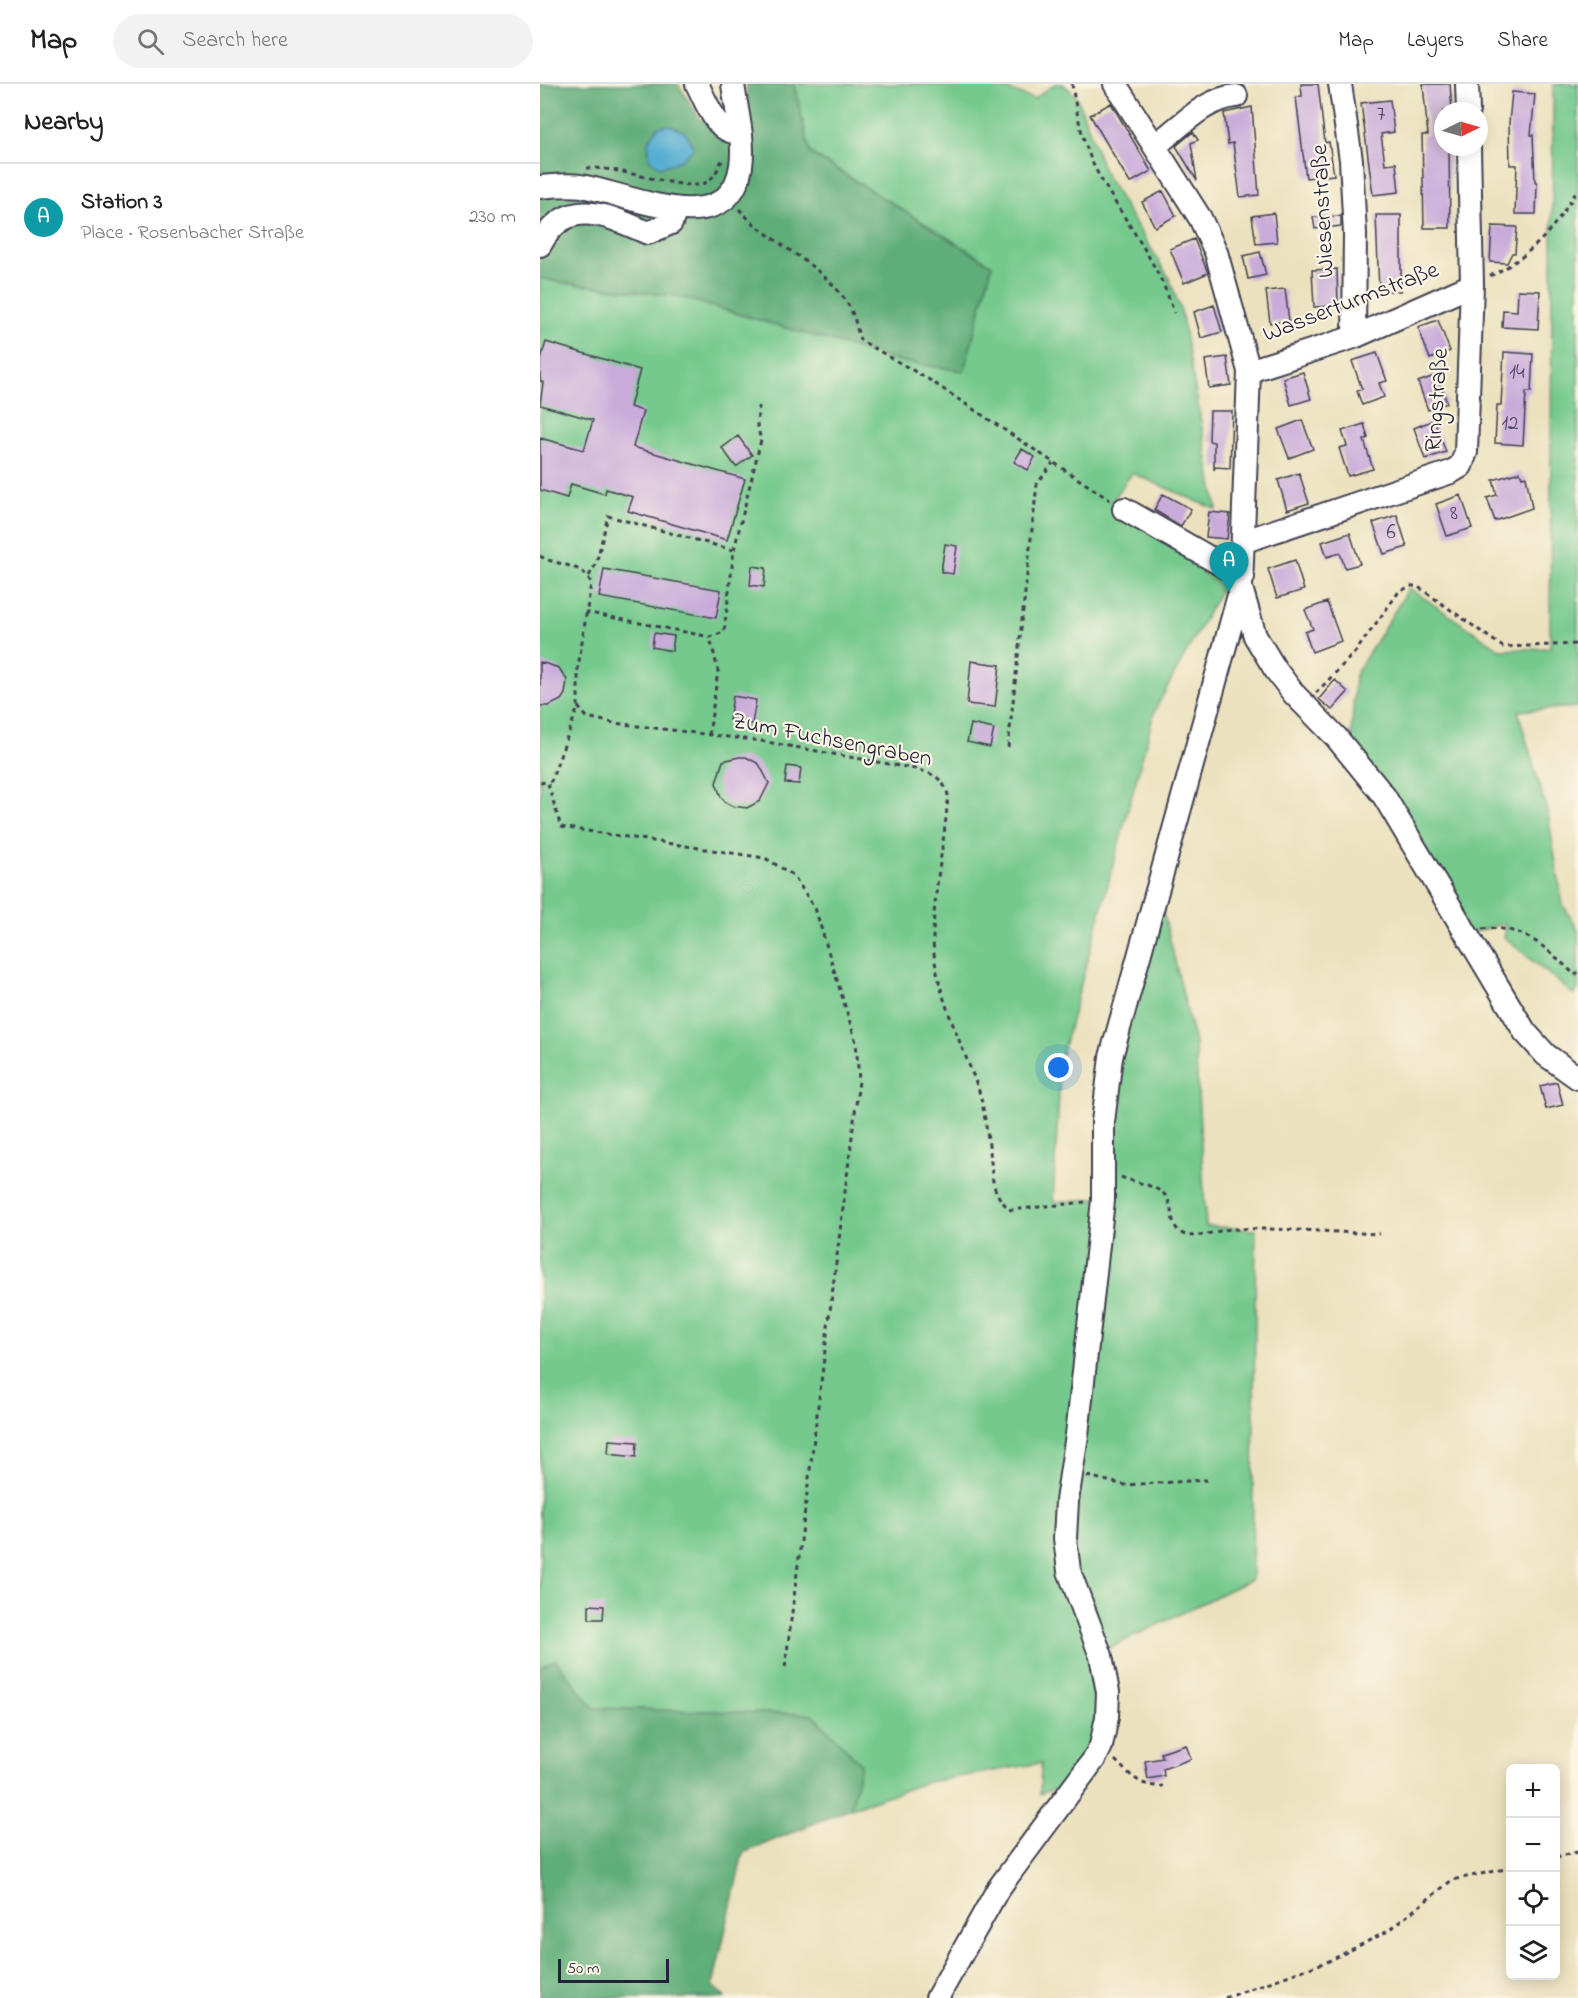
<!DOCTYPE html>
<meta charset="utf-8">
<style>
:root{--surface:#fff;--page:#f2f2f2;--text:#202124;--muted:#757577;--line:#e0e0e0;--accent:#ea580c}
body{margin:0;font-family:"Indie Flower",sans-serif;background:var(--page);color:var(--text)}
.controls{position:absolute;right:18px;bottom:18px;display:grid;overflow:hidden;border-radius:9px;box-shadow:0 3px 15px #0003}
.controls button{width:54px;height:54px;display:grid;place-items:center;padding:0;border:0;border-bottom:2px solid var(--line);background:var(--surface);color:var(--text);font:30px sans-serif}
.compass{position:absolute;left:894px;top:18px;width:54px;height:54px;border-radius:50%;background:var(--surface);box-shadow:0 3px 15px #0003;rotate:85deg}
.scale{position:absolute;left:18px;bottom:15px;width:111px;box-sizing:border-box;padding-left:6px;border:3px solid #22223b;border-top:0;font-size:16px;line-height:21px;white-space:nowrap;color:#22223b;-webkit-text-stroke:4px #fcf5e5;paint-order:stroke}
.you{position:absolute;left:519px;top:984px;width:21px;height:21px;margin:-15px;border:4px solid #fff;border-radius:50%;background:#1a73e8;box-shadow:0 0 0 9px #1a73e833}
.badge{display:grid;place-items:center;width:39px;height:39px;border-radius:50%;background:var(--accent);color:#fff;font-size:20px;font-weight:700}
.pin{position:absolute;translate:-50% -50px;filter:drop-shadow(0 2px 3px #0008)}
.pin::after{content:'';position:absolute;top:32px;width:21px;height:18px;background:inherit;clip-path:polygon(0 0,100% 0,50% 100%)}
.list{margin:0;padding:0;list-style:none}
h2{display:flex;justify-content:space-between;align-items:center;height:78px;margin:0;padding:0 24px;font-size:26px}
h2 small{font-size:20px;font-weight:400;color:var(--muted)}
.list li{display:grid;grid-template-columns:39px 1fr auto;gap:18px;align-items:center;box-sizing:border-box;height:108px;padding:0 24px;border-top:2px solid var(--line)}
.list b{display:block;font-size:22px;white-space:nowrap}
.list p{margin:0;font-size:20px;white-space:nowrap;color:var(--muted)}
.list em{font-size:20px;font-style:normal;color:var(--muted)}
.icon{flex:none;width:33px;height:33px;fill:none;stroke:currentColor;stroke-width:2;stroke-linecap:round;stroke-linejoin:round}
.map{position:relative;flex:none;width:1038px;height:1914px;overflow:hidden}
header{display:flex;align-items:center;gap:36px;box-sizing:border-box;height:84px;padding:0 30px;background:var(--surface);border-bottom:2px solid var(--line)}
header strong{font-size:28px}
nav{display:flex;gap:33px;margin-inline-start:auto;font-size:21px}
.search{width:420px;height:54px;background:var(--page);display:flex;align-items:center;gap:15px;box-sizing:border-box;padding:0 21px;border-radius:33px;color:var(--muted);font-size:22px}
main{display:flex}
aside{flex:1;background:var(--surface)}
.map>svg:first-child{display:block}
</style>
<header>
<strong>Map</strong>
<div class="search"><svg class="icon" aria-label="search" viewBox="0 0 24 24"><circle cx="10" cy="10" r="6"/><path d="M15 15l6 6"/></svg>Search here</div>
<nav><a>Map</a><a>Layers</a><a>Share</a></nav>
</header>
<main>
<aside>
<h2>Nearby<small></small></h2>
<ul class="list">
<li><span class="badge" style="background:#0f9aa8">A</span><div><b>Station 3</b><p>Place · Rosenbacher Straße</p></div><em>230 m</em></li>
</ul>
</aside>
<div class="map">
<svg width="1038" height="1914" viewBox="0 0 1038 1914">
<rect width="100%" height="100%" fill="#fcf5e5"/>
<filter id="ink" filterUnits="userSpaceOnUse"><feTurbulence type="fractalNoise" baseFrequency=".0167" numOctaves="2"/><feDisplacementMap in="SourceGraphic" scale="12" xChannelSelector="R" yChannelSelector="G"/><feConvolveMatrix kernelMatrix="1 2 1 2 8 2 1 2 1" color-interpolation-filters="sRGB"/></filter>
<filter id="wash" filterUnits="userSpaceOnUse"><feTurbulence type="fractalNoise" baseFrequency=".008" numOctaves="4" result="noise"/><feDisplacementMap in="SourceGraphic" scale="24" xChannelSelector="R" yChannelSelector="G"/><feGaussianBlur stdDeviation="1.35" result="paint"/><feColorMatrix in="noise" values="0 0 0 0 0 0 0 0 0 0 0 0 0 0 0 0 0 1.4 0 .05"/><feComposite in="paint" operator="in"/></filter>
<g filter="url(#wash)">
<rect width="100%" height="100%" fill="#ebe1be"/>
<path fill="#74c98d" stroke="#4b7664" stroke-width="1.5" d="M254 0H464L465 5 494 15 515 0H523L537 13 566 92 629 194 641 227 677 426 592 389 571 419 688 492 615 626 521 974 513 1118 561 1114 567 989 618 807 655 959 666 1142 716 1146 712 1495 559 1569 570 1634 543 1696 500 1710 501 1679 388 1698 311 1724 321 1680 272 1630 54 1624 15 1576 0 1584V194L24 199 137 212 363 278 424 287 452 181 270 69Z
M1013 0H1038V623L978 627 1008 731 1023 821 1038 846V906L1033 910 964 853 965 839 928 850 811 658 815 591 869 504 961 566 1010 564Z"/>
<path fill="#5fad78" stroke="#40685a" stroke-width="1.5" d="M0 0H138L161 36 207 22V0H254L270 69 452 181 424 287 363 278 137 212 24 199 0 194Z
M15 1576 54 1624 272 1630 321 1680 311 1724 203 1769 173 1901 186 1914H0V1584Z"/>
<path fill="#55aed2" stroke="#3c6886" stroke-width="1.5" d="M129 41 145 48 154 64 140 77 120 83 110 76 108 58 118 43Z"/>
<g id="blocks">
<path fill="#c9abda" d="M761 0H778L785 59 789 58 794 91 766 94 756 13 762 12Z
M883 0H910L912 27H903V63H909L910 144H884L882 51H888Z
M972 8 995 10 991 51H993L995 98H997L996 130H975L977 81H970L969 39Z
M850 16 854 48 841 50 845 80 856 79 859 108 833 111 821 19Z
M571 19 611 87 590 99 550 31Z
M712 23 719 111 700 113 693 59 688 60 684 29Z
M653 48 658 56 651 59 657 97 636 62Z
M623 107 636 132 615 143 602 118Z
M734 129 737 158 716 160 712 132Z
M836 131H861V207H839Z
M801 132V142L775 145 773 133Z
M952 142 977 143 975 169H972L967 179 950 178Z
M654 155 668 189 644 199 630 165Z
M720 168 726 191 708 195 703 172Z
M797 185 798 222 774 223 772 186Z
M745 205 749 237 730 239 726 207Z
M978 206 1000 207 998 245 962 243 963 226 977 227Z
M674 221 682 248 661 254 654 228Z
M898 236 910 267 890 275 878 243Z
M6 258 100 286 90 323 103 327 93 363 205 395 187 456 88 427 93 413 66 405 65 410 31 400 27 414 0 406V354L44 366 53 336 0 321 3 298 0 297V278Z
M964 268 993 270 991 308H986L983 361 955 359 957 321H961Z
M837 269 847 297 839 299 844 313 822 321 817 307 822 305 812 277Z
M687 273 691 301 669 304 665 276Z
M763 288 771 315 751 321 743 294Z
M897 291 907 319 888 326 878 298Z
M670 327H692L690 384 675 383 674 386V358L669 357Z
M762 336 773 365 749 374 738 345Z
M894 336 906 368 885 375 874 344Z
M824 340 828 354 824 356 833 385 808 392 799 364 807 362 802 347Z
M198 352 212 371 196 383 182 364Z
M482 365 495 373 488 386 474 378Z
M980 388 982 393 986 392 992 424 955 437 947 414 957 411 953 396Z
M759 389 769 419 747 426 738 396Z
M623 410 651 425 641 442 614 426Z
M921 411 932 444 907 452 896 420Z
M669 428 690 430 687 455 666 453Z
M857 431 867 463 844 470 833 439Z
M810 449 820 480 805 484 800 469 787 473 782 458Z
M405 460 417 462 413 490 401 488Z
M755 476 764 506 737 514 728 485Z
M212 482 226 484 224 503 210 501Z
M64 485 181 506 176 534 59 513Z
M787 518 801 557 772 568 765 548 773 545 765 526Z
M114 549 134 552 132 567 112 563Z
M431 577 460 581 455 623 427 620Z
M0 578 19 584 27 596 25 610 21 616 9 622H0Z
M795 596 808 608 792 626 779 615Z
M193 612 216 616 212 640 189 636Z
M431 640 454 645 450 663 427 658Z
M199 673H206L219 680 229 699 220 717 207 724 192 722 186 719 181 713 176 699 183 677Z
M247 682 261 684 259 700 245 699Z
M1017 998 1023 1021 1006 1025 1000 1002Z
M69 1356 97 1358 96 1373 68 1370Z
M49 1521 64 1522 63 1535H49Z
M646 1661 651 1675 623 1685 624 1692 608 1695 605 1677 623 1674 621 1669Z"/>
</g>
</g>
<g filter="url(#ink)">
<use href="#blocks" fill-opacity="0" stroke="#403f4f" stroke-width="1.5"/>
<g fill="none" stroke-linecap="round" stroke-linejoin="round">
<defs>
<path id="minor" d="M157 0C166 17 176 50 199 48
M575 0 660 134 676 168 709 287 701 504 715 552 735 585 754 610 796 653 844 712 985 948 1006 971 1038 994
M800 0 811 76 815 150 814 253
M927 0 928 27
M615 62C640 43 664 15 696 12
M0 103C13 102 28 100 41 102 90 110 189 160 201 82 205 56 196 25 193 0
M0 161C27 111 67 131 108 149L131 139 136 126
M709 287 814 253 932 201
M584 425 703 493
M705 457 911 388 921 382 926 368 932 201 929 63
M397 1914 458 1805 555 1674 561 1662 567 1633 568 1608 561 1572 529 1487 525 1454 527 1417 537 1351 563 1116V1038L571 973 701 504"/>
</defs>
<use href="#minor" stroke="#403f4f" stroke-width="26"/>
<path stroke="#403f4f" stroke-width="3" stroke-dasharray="4.5 4.5" stroke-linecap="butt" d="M532 0C536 27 543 60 555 84 581 133 618 176 634 229
M47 84C78 82 140 106 162 100 173 97 178 85 182 76
M199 125C230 160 289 183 310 224 315 233 317 246 320 256L388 295 570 416
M950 192C993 171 1014 145 1038 105
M0 472C16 482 44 479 51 499L38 584V623L11 697 0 699
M49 492 56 480 68 432 193 466
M45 528 170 553 184 548 194 466 221 356 217 341 219 322
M776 609 816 567 858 509 870 502H877L963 563 1038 560
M38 623 47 633 74 639 221 657 371 684C390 689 402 691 408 711 405 757 394 804 393 851 393 906 421 956 439 1007 444 1024 446 1043 449 1061 454 1088 447 1107 471 1126L545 1118
M169 651 178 587 170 553
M468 663 497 400 513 379
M8 700 21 743 225 774 253 791 275 824 316 958 319 997 245 1584
M942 845C984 840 1007 865 1035 891L1038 888
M581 1093C593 1098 615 1101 624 1110 635 1121 628 1143 643 1150 657 1156 679 1145 693 1145 742 1144 791 1148 840 1150
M547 1392 585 1401 667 1396
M575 1676C590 1691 601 1704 623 1702
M1016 1773 1038 1768
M685 1914 789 1877 848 1847 912 1796 970 1784"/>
<use href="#minor" stroke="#fff" stroke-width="22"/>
</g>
</g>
<g text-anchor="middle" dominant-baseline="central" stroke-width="4.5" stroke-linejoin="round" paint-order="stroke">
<g font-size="21" fill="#4c4463">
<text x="841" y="31">7</text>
<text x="977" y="289">14</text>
<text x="970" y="340">12</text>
<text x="914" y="430">8</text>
<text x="851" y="449">6</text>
</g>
<g font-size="24" fill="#22223b" stroke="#fcf5e5">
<text transform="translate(784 127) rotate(-93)">Wiesenstraße</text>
<text transform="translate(811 219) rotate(-21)">Wasserturmstraße</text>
<text transform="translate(898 316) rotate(-86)">Ringstraße</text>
<text transform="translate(292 657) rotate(11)">Zum Fuchsengraben</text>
</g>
</g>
</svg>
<div class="controls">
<button>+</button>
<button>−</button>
<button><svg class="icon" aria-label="locate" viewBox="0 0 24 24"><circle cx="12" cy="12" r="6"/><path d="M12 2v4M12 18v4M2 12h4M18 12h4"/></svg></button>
<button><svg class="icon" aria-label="layers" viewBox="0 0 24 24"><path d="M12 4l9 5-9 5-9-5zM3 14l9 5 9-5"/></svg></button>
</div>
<svg class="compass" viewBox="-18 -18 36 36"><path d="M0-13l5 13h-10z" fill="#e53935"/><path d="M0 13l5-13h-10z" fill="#757577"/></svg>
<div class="scale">50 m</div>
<div class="you"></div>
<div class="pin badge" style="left:689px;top:508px;background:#0f9aa8">A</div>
</div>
</main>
